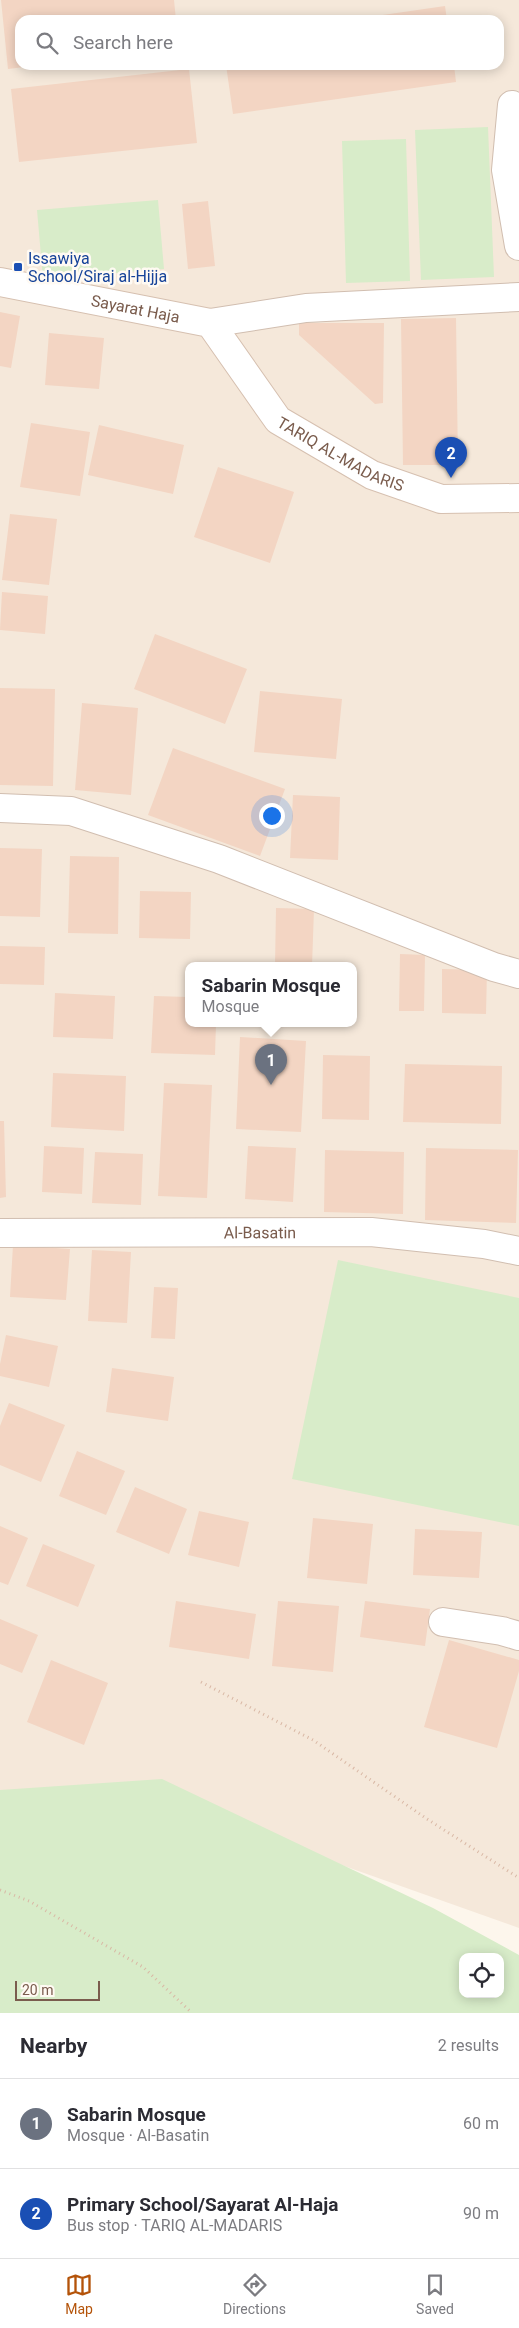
<!DOCTYPE html>
<meta charset="utf-8">
<style>
:root{--surface:#fff;--page:#f2f2f3;--text:#2b2b33;--muted:#7c7c81;--line:#e1e1e2;--accent:#b45309}
body{margin:0;font-family:Roboto,sans-serif;background:var(--page);color:var(--text)}
.controls{position:absolute;right:15px;bottom:15px;display:grid;overflow:hidden;border-radius:10px;box-shadow:0 2px 12px #0003}
.controls button{width:45px;height:45px;display:grid;place-items:center;padding:0;border:0;border-bottom:1px solid var(--line);background:var(--surface);color:var(--text);font:25px sans-serif}
.scale{position:absolute;left:15px;bottom:12px;width:85px;box-sizing:border-box;padding-left:5px;border:2px solid #7a5c4d;border-top:0;font-size:14px;line-height:18px;white-space:nowrap;color:#7a5c4d;-webkit-text-stroke:4px #fffaf3;paint-order:stroke}
.you{position:absolute;left:271px;top:815px;width:18px;height:18px;margin:-12px;border:4px solid #fff;border-radius:50%;background:#1a73e8;box-shadow:0 0 0 8px #1a73e833}
.badge{display:grid;place-items:center;width:32px;height:32px;border-radius:50%;background:var(--accent);color:#fff;font-size:16px;font-weight:700}
.pin{position:absolute;translate:-50% -41px;filter:drop-shadow(0 1px 2px #0008)}
.pin::after{content:'';position:absolute;top:26px;width:18px;height:15px;background:inherit;clip-path:polygon(0 0,100% 0,50% 100%)}
.popup{position:absolute;left:185px;top:962px;width:172px;height:65px;box-sizing:border-box;display:grid;place-content:center;border-radius:10px;background:var(--surface);filter:drop-shadow(0 1px 4px #0005);font-size:16px;white-space:nowrap;color:var(--muted)}
.popup b{font-size:19px;color:var(--text)}
.popup::after{content:'';position:absolute;left:50%;top:100%;margin-left:-10px;border:10px solid transparent;border-top-color:var(--surface)}
.list{margin:0;padding:0;list-style:none}
h2{display:flex;justify-content:space-between;align-items:center;height:65px;margin:0;padding:0 20px;font-size:21px}
h2 small{font-size:16px;font-weight:400;color:var(--muted)}
.list li{display:grid;grid-template-columns:32px 1fr auto;gap:15px;align-items:center;box-sizing:border-box;height:90px;padding:0 20px;border-top:1px solid var(--line)}
.list b{display:block;font-size:19px;white-space:nowrap}
.list p{margin:0;font-size:16px;white-space:nowrap;color:var(--muted)}
.list em{font-size:16px;font-style:normal;color:var(--muted)}
.icon{flex:none;width:28px;height:28px;fill:none;stroke:currentColor;stroke-width:2;stroke-linecap:round;stroke-linejoin:round}
.map{position:relative;flex:none;width:519px;height:2013px;overflow:hidden}
.search{position:absolute;background:var(--surface);box-shadow:0 2px 12px #0003;left:15px;right:15px;top:15px;height:55px;display:flex;align-items:center;gap:12px;box-sizing:border-box;padding:0 18px;border-radius:15px;color:var(--muted);font-size:19px}
.sheet{height:245px;background:var(--surface)}
nav{display:flex;justify-content:space-around;align-items:center;box-sizing:border-box;height:70px;border-top:1px solid var(--line);background:var(--surface);font-size:14px;color:var(--muted)}
nav a{display:grid;justify-items:center;gap:2px}
nav .on{color:var(--accent)}
.map>svg:first-child{display:block}
</style>
<div class="map">
<svg width="519" height="2013" viewBox="0 0 519 2013">
<rect width="100%" height="100%" fill="#fdf6ec"/>
<path fill="#f5e8da" fill-rule="evenodd" d="M0 0H519V1928L158 1800 0 1808ZM20 20H499V65H20ZM188 966H354V1024H188Z"/>
<path fill="#d8ecc9" fill-rule="evenodd" d="M488 127 494 277 421 280 415 130Z
M406 139 410 281 346 283 342 141Z
M158 200 164 269 43 279 37 210Z
M338 1260 519 1298V1526L292 1479Z
M162 1779 433 1908 519 1955V2013H0V1790ZM463 1957H500V1994H463Z"/>
<path fill="#f3d5c3" d="M1 0H174L176 20H20V65L32 66 8 69Z
M445 6 447 20H356L355 19Z
M226 65H454L456 82 233 114Z
M189 69 197 143 19 162 11 89Z
M208 201 215 266 188 269 182 204Z
M0 312 20 316 11 368 0 366Z
M456 318 458 465H403L401 319Z
M299 323H384L383 403 375 404 299 335Z
M49 333 104 338 99 389 45 385Z
M31 423 90 432 80 496 20 487Z
M99 425 184 445 173 494 88 475Z
M218 467 294 492 270 563 194 537Z
M10 514 57 519 49 585 2 580Z
M2 592 48 596 45 634 0 630Z
M155 634 247 669 225 724 134 689Z
M0 688 55 689 53 786 0 785Z
M260 691 342 699 336 759 254 752Z
M82 703 138 708 131 795 75 790Z
M173 748 285 789 260 856 148 815Z
M293 795 340 797 338 860 290 858Z
M0 848 42 849 40 917 0 916Z
M70 856 119 857 118 934 68 933Z
M140 891 191 892 190 939 139 938Z
M276 908 314 909 312 966H275Z
M0 946 45 947 44 985 0 984Z
M400 954 425 955 424 1011H399Z
M442 969 487 970 486 1014 442 1013Z
M55 993 115 996 113 1039 53 1037Z
M154 996 188 997V1024H216L215 1055 151 1053Z
M240 1037 306 1041 301 1132 236 1129Z
M323 1055 370 1056 369 1120 322 1119Z
M405 1064 502 1066 501 1124 403 1122Z
M53 1073 126 1076 124 1131 51 1127Z
M164 1083 212 1085 207 1198 158 1196Z
M0 1121H4L6 1197 0 1198Z
M44 1146 84 1148 82 1194 42 1192Z
M248 1146 296 1148 293 1202 245 1199Z
M426 1148 518 1150 516 1223 425 1220Z
M325 1150 404 1152 403 1214 324 1212Z
M95 1152 143 1154 141 1205 92 1203Z
M13 1245 70 1249 66 1300 10 1297Z
M92 1250 131 1252 127 1323 88 1321Z
M154 1287 178 1288 175 1339 151 1338Z
M6 1335 58 1346 49 1387 0 1376V1364Z
M112 1368 174 1377 168 1421 106 1412Z
M9 1403 65 1425 41 1482 0 1465V1426Z
M77 1451 125 1471 106 1515 59 1496Z
M135 1487 187 1509 169 1554 116 1532Z
M199 1511 249 1522 239 1567 188 1555Z
M313 1518 373 1524 367 1584 307 1578Z
M0 1526 28 1538 8 1585 0 1582Z
M415 1529 482 1532 479 1578 413 1575Z
M43 1544 95 1565 78 1607 26 1586Z
M176 1601 256 1614 249 1659 169 1647Z
M278 1601 339 1606 333 1672 272 1666Z
M365 1601 430 1609 425 1646 360 1637Z
M0 1619 38 1635 22 1673 0 1664Z
M449 1640 519 1660V1671L497 1748 424 1727Z
M51 1660 108 1683 84 1745 27 1722Z"/>
<g fill="none" stroke-linecap="round" stroke-linejoin="round">
<defs>
<g id="street">
<path d="M512 105 506 170 519 246"/>
<path d="M210 323 306 308 519 297"/>
<path d="M0 808 71 811 219 859 494 967 519 974"/>
<path id="s1" d="M0 1233 371 1232 484 1244 519 1251"/>
<path d="M443 1622 502 1631 519 1636"/>
</g>
<g id="secondary">
<path id="s2" d="M0 282 210 323 278 420 372 475 441 499 519 498"/>
</g>
</defs>
<use href="#street" stroke="#d1beb0" stroke-width="30"/>
<use href="#secondary" stroke="#d6c0b0" stroke-width="30"/>
<path stroke="#d9b8a5" stroke-width="3" stroke-dasharray="1 4" stroke-linecap="butt" d="M201 1682 313 1740 427 1819 519 1878
M0 1890 29 1901 143 1967 192 2013"/>
<use href="#street" stroke="#fff" stroke-width="28"/>
<use href="#secondary" stroke="#fff" stroke-width="28"/>
</g>
<rect fill="#1a4fb4" stroke="#fffaf3" stroke-width="2" x="13" y="262" width="10" height="10" rx="2.5"/>
<g text-anchor="middle" dominant-baseline="central" stroke-width="5" stroke-linejoin="round" paint-order="stroke">
<g font-size="16" fill="#164399" stroke="#fffaf3" text-anchor="start">
<text x="28" y="258">Issawiya<tspan x="28" dy="18">School/Siraj al-Hijja</tspan></text>
</g>
<g font-size="16" fill="#7a5c4d" stroke="#fffaf3">
<text stroke="none"><textPath href="#s2" startOffset="138">Sayarat Haja</textPath></text>
<text stroke="none"><textPath href="#s2" startOffset="404">TARIQ AL-MADARIS</textPath></text>
<text stroke="none"><textPath href="#s1" startOffset="260">Al-Basatin</textPath></text>
</g>
</g>
</svg>
<div class="controls">
<button><svg class="icon" aria-label="locate" viewBox="0 0 24 24"><circle cx="12" cy="12" r="6"/><path d="M12 2v4M12 18v4M2 12h4M18 12h4"/></svg></button>
</div>
<div class="scale">20 m</div>
<div class="you"></div>
<div class="pin badge" style="left:271px;top:1085px;background:#6b7280">1</div>
<div class="popup"><b>Sabarin Mosque</b>Mosque</div>
<div class="pin badge" style="left:451px;top:478px;background:#1a4fb4">2</div>
<div class="search"><svg class="icon" aria-label="search" viewBox="0 0 24 24"><circle cx="10" cy="10" r="6"/><path d="M15 15l6 6"/></svg>Search here</div>
</div>
<section class="sheet">
<h2>Nearby<small>2 results</small></h2>
<ul class="list">
<li><span class="badge" style="background:#6b7280">1</span><div><b>Sabarin Mosque</b><p>Mosque · Al-Basatin</p></div><em>60 m</em></li>
<li><span class="badge" style="background:#1a4fb4">2</span><div><b>Primary School/Sayarat Al-Haja</b><p>Bus stop · TARIQ AL-MADARIS</p></div><em>90 m</em></li>
</ul>
</section>
<nav>
<a class="on"><svg class="icon" aria-label="map" viewBox="0 0 24 24"><path d="M3 6l6-2 6 2 6-2v14l-6 2-6-2-6 2zM9 4v14M15 6v14"/></svg>Map</a>
<a><svg class="icon" aria-label="directions" viewBox="0 0 24 24"><path d="M12 3l9 9-9 9-9-9zM9 14v-3h6M13 9l2 2-2 2"/></svg>Directions</a>
<a><svg class="icon" aria-label="saved" viewBox="0 0 24 24"><path d="M7 4h10v16l-5-4-5 4z"/></svg>Saved</a>
</nav>
